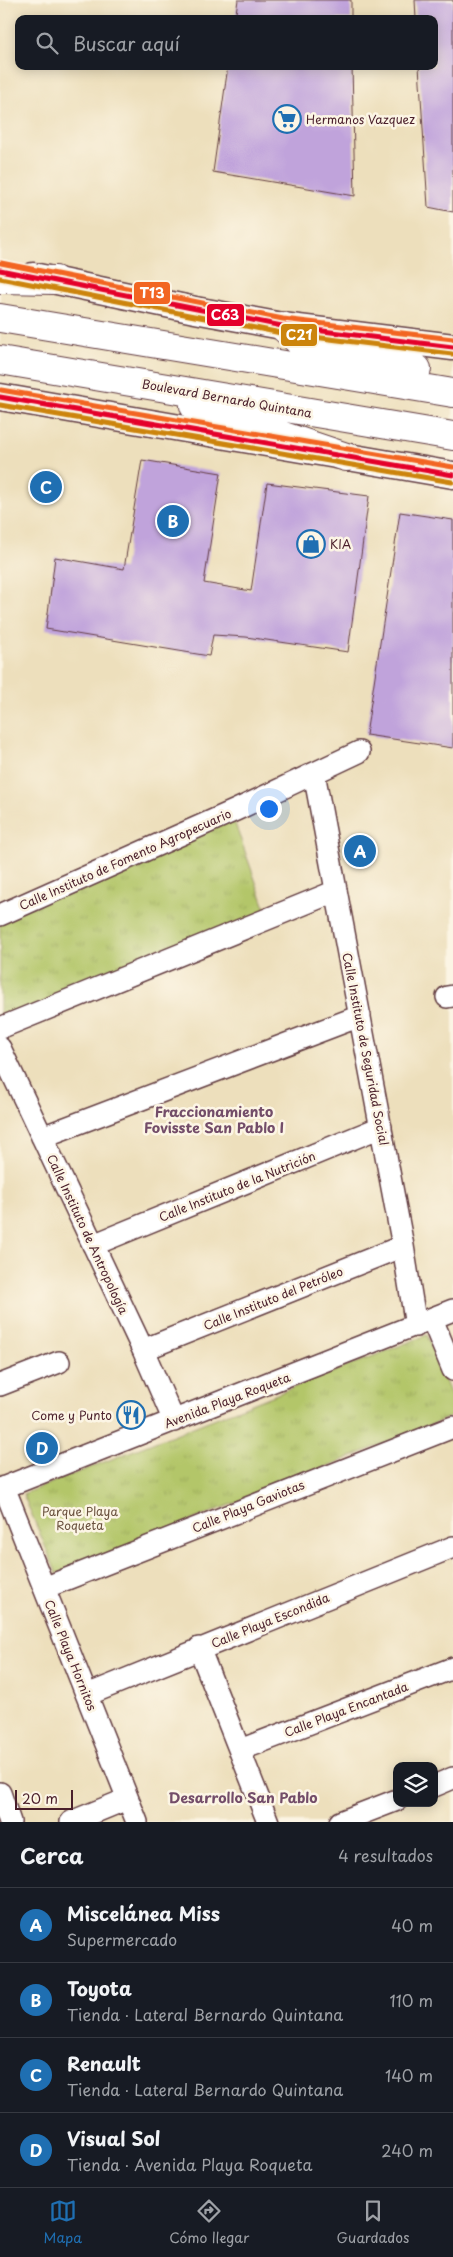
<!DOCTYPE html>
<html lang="es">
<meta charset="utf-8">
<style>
:root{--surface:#171b24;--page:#20242c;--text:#f1f3f6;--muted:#9ea1a6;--line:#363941;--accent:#1f6fb2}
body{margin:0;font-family:"Playpen Sans",sans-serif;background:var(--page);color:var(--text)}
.controls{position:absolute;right:15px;bottom:15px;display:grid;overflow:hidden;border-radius:10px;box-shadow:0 2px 12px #0003}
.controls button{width:45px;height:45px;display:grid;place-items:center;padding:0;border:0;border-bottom:1px solid var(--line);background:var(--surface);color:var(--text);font:25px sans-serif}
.scale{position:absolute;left:15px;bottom:12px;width:58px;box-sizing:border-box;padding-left:5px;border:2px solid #4a1f2b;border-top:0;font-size:14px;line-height:18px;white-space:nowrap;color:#4a1f2b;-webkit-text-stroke:4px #fcf5e5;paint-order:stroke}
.you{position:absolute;left:268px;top:808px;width:18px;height:18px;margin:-12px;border:4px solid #fff;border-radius:50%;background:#1a73e8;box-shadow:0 0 0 8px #1a73e833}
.badge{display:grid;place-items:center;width:32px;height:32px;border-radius:50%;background:var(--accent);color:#fff;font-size:16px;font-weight:700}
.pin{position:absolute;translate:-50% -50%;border:2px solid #fff;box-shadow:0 1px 5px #0006}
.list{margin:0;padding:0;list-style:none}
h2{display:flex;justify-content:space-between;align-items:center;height:65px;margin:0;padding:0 20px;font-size:21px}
h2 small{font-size:16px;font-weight:400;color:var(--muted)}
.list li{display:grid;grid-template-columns:32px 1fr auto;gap:15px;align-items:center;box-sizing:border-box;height:75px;padding:0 20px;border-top:1px solid var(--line)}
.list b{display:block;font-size:19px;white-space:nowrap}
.list p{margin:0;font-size:16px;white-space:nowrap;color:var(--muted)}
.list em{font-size:16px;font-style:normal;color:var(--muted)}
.icon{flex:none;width:28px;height:28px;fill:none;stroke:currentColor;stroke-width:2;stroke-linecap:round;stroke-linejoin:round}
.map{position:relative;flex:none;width:453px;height:1822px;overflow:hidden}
.search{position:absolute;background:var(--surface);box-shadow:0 2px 12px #0003;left:15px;right:15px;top:15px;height:55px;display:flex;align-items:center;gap:12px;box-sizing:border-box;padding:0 18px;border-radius:10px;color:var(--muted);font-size:19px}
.sheet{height:365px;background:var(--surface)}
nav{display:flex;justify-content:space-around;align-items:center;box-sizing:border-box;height:70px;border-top:1px solid var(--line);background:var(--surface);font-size:14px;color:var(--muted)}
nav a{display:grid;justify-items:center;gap:2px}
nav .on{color:var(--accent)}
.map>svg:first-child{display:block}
</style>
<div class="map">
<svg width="453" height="1822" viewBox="0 0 453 1822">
<defs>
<pattern id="park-tufts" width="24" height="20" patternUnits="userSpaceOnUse" patternTransform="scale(1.25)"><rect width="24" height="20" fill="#b3c669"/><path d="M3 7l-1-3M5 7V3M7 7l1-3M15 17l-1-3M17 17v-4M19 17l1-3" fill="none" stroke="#9baa5b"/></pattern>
</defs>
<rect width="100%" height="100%" fill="#fcf5e5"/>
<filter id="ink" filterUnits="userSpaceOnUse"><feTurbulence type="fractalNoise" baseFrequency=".02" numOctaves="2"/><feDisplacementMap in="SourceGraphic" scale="10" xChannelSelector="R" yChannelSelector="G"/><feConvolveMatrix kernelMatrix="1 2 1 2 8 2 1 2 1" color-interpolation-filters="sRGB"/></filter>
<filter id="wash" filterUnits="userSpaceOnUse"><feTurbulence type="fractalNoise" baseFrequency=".0096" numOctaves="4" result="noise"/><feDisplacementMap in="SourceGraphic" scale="20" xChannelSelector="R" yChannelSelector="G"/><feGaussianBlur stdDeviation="1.12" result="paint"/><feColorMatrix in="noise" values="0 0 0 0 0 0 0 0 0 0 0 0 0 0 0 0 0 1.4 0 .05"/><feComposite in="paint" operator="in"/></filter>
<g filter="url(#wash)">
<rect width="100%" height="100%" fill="#eddfbc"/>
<path fill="url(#park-tufts)" stroke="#7e724a" d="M233 818 267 913 0 1025V920Z
M427 1335 453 1401V1416L57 1574 23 1494Z"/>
<g id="blocks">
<path fill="#c0a3db" d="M238 0H351V19H235Z
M415 0H453V212L428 207 419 66H434V19H416Z
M228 66H352L355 196 213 172Z
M142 460 221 473 204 583 251 591 267 483 369 496 348 652 246 637 213 635 209 656 46 629 55 557 124 569Z
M400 512 453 520V748L366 735Z"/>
</g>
</g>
<g filter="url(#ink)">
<use href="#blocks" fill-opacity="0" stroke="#623c41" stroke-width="1"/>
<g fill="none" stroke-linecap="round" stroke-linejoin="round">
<defs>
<path id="minor" d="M314 773 403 1246 416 1326
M0 915 236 810 359 752
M447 997 453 996
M0 1028 336 891
M0 1048 143 1350 174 1421
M42 1137 360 1016
M93 1245 381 1127
M432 1319 453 1370
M143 1350 403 1246
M0 1385 59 1362
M4 1487 137 1822
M0 1489 453 1310
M44 1588 453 1427
M199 1648 268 1822
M87 1695 453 1547
M240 1750 453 1668
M434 1786 453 1778
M0 1793 10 1822
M71 1822 127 1799
M340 1822 397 1800"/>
<path id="tertiary" d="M33 276 195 310 282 326 453 347
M0 397 453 475"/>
<path id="primary" d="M0 279 55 280
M0 318 453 393
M282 326 303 345 417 369
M0 360 453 436
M194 406 346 457"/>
</defs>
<use href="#minor" stroke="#623c41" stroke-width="24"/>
<use href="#tertiary" stroke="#623c41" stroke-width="29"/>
<use href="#primary" stroke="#623c41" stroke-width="30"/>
<use href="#minor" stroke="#fff" stroke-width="21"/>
<use href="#tertiary" stroke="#fff" stroke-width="26"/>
<use href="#primary" stroke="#fff" stroke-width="28"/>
<defs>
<path id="bus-1" d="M0 270 282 326 453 347
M0 397 453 475"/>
<path id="bus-2" d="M0 278 281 333 452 354
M0 405 452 482"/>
<path id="bus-3" d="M1 263 283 319 453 339
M1 390 453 467"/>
</defs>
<use href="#bus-1" stroke="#fcf5e5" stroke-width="9"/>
<use href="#bus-2" stroke="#fcf5e5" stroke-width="9"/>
<use href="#bus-3" stroke="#fcf5e5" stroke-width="9"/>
<use href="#bus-1" stroke="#e4002b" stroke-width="5"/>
<use href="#bus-2" stroke="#cc840b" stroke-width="5"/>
<use href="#bus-3" stroke="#f26522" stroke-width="5"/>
</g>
</g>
<defs>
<symbol id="supermarket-ring" viewBox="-11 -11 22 22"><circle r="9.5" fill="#fcf5e5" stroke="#1f6fb2" stroke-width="1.5"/><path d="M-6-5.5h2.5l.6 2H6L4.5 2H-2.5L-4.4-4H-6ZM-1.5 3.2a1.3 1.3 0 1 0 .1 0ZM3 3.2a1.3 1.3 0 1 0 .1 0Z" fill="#1f6fb2"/></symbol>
<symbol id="shop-ring" viewBox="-11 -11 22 22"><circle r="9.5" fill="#fcf5e5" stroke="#1f6fb2" stroke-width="1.5"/><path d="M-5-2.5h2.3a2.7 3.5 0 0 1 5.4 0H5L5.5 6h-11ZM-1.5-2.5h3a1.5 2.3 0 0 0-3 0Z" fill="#1f6fb2"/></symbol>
<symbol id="restaurant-ring" viewBox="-11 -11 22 22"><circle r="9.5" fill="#fcf5e5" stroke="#1f6fb2" stroke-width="1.5"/><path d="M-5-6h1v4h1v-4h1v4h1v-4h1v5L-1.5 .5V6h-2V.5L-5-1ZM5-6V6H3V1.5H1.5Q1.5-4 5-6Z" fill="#1f6fb2"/></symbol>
</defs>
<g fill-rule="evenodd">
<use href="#supermarket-ring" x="271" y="103" width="32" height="32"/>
<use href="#shop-ring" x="295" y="528" width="32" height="32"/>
<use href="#restaurant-ring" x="115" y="1399" width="32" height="32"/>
</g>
<g text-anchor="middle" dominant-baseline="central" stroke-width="5" stroke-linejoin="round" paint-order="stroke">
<g font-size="12" fill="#4a1f2b" stroke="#fcf5e5" text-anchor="start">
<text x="306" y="119">Hermanos Vazquez</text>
<text x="330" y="544">KIA</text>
<text x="112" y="1415" text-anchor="end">Come y Punto</text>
</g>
<g font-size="12" fill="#4a1f2b" stroke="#fcf5e5">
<text transform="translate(227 398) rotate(10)">Boulevard Bernardo Quintana</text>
<text transform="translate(125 859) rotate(-24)">Calle Instituto de Fomento Agropecuario</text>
<text transform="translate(366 1049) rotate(79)">Calle Instituto de Seguridad Social</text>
<text transform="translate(237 1186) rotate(-22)">Calle Instituto de la Nutrición</text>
<text transform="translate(88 1234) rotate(65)">Calle Instituto de Antropología</text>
<text transform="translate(273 1298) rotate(-22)">Calle Instituto del Petróleo</text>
<text transform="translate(227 1400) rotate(-21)">Avenida Playa Roqueta</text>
<text transform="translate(248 1506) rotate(-22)">Calle Playa Gaviotas</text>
<text transform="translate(270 1620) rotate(-22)">Calle Playa Escondida</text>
<text transform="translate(71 1655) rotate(68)">Calle Playa Hornitos</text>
<text transform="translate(346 1709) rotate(-21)">Calle Playa Encantada</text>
</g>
<g font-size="12" fill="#6a513e" stroke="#fcf5e5">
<text x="80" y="1511">Parque Playa<tspan x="80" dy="14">Roqueta</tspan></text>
</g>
<g font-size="14" font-weight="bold" fill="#734d69" stroke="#fcf5e5">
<text x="214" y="1111">Fraccionamiento<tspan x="214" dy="16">Fovisste San Pablo I</tspan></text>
<text x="243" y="1797">Desarrollo San Pablo</text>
</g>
</g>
<g stroke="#fcf5e5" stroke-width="2">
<rect x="133" y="281" width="38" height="24" rx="5" fill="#f26522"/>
<rect x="206" y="303" width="39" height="24" rx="5" fill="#e4002b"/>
<rect x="280" y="323" width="38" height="24" rx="5" fill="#cc840b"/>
</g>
<g font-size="14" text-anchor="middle" font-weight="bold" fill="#fff">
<text x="152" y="298">T13</text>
<text x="225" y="320">C63</text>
<text x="299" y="340">C21</text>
</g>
</svg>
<div class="controls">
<button><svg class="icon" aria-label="layers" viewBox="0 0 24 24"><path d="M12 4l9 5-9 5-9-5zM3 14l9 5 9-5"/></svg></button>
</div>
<div class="scale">20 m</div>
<div class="you"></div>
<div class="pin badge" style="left:360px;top:851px">A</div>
<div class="pin badge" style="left:173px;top:521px">B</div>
<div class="pin badge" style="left:46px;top:487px">C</div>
<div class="pin badge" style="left:42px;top:1448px">D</div>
<div class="search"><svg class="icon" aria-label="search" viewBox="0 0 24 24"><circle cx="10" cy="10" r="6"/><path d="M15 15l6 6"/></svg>Buscar aquí</div>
</div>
<section class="sheet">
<h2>Cerca<small>4 resultados</small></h2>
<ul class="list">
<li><span class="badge">A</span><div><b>Miscelánea Miss</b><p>Supermercado</p></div><em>40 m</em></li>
<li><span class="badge">B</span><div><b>Toyota</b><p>Tienda · Lateral Bernardo Quintana</p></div><em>110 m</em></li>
<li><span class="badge">C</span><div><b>Renault</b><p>Tienda · Lateral Bernardo Quintana</p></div><em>140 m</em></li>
<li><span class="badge">D</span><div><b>Visual Sol</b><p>Tienda · Avenida Playa Roqueta</p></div><em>240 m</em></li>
</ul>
</section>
<nav>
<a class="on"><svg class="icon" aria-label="map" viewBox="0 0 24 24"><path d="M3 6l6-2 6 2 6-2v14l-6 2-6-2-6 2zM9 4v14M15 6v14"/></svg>Mapa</a>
<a><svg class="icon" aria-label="directions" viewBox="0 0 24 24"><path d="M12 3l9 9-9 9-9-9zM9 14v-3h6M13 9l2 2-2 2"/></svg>Cómo llegar</a>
<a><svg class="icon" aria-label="saved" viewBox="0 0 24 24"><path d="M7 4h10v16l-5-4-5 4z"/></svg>Guardados</a>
</nav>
